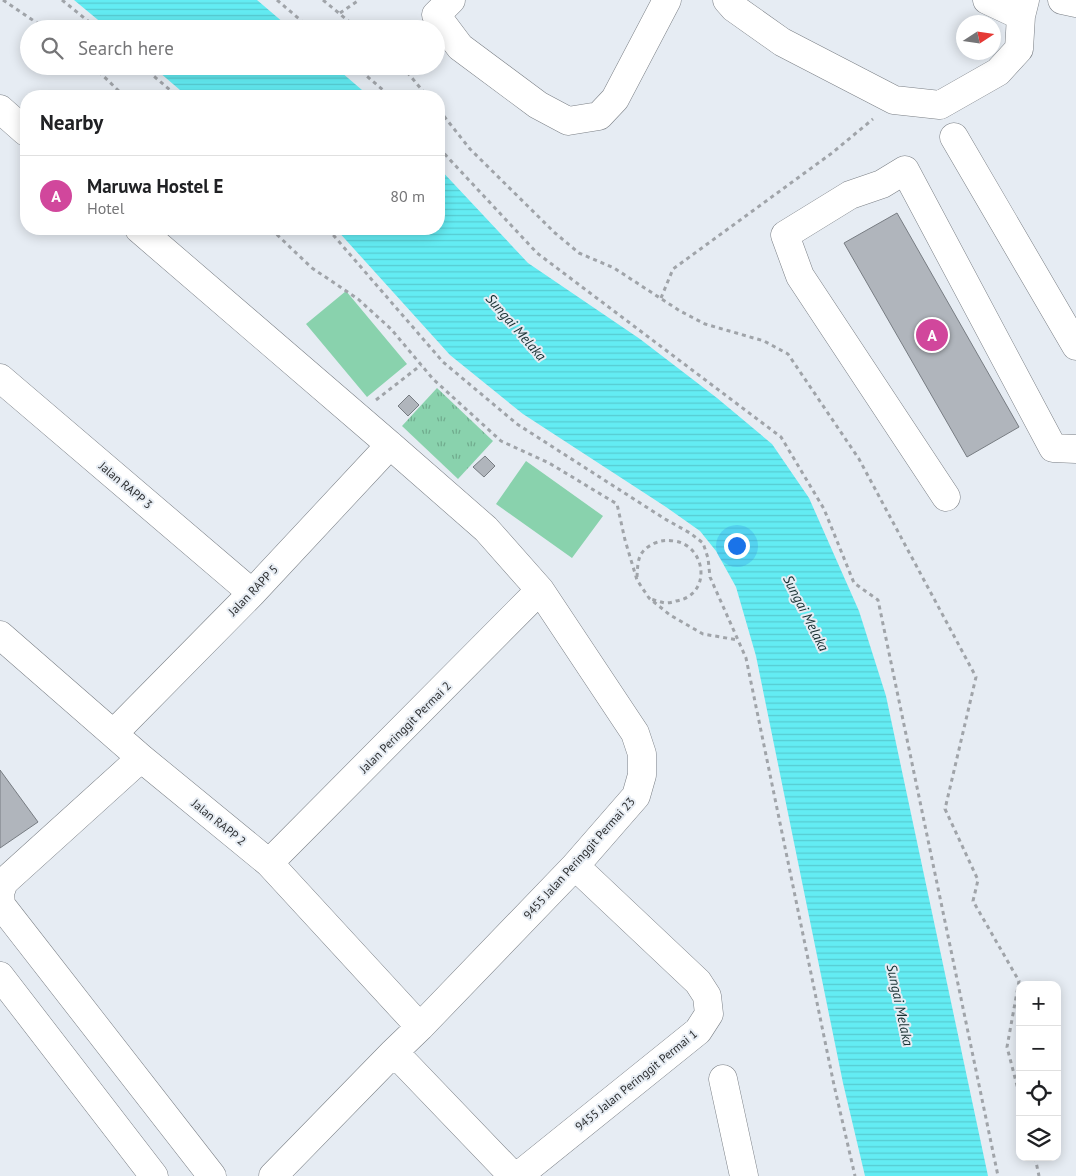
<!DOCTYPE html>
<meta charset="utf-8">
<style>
:root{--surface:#fff;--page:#f2f2f2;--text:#202124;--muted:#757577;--line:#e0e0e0;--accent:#28717a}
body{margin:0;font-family:"PT Sans",sans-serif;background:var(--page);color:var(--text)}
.controls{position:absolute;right:15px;bottom:15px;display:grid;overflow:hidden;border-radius:10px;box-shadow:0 2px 12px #0003}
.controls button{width:45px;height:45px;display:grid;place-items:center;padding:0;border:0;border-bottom:1px solid var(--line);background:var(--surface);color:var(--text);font:25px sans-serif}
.compass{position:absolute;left:956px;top:15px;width:45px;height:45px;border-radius:50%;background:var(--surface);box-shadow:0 2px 12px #0003;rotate:78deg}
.you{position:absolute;left:736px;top:545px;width:18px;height:18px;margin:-12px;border:4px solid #fff;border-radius:50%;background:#1a73e8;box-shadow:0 0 0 8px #1a73e833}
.badge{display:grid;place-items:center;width:32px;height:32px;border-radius:50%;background:var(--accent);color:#fff;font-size:16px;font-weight:700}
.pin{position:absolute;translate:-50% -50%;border:2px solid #fff;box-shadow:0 1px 5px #0006}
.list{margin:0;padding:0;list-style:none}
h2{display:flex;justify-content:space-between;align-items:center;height:65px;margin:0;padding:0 20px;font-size:21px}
h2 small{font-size:16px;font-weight:400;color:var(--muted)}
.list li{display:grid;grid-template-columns:32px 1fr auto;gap:15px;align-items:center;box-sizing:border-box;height:80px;padding:0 20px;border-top:1px solid var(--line)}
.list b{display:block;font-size:19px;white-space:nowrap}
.list p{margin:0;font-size:16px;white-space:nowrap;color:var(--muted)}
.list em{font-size:16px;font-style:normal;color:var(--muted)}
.icon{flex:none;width:28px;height:28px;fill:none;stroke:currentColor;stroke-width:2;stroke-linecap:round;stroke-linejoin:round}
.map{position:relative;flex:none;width:1076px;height:1176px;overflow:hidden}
.search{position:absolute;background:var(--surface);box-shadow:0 2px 12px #0003;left:20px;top:20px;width:425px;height:55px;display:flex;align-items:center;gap:12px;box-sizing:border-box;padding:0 18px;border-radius:28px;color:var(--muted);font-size:19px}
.panel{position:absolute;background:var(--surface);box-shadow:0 2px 12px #0003;left:20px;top:90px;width:425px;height:145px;border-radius:20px}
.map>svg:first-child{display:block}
</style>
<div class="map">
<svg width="1076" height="1176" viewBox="0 0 1076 1176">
<defs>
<pattern id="grass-tufts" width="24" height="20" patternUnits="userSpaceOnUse" patternTransform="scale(1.25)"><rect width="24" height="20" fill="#89d2ad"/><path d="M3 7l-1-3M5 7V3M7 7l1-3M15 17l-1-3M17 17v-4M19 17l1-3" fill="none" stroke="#70ab8d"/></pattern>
<pattern id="water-rules" width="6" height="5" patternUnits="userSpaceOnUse" patternTransform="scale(1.25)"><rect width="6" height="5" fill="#63ecf3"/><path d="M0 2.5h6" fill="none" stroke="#56cbd1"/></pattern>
</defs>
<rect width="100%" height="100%" fill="#e6ecf3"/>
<path fill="url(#grass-tufts)" d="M437 388 493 441 458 479 402 426Z"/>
<path fill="#89d2ad" d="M346 291 407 364 367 397 306 324Z
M526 461 603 516 572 558 496 504Z"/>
<path fill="url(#water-rules)" d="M74 0H257L291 29H109Z
M152 66H334L369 96H187Z
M439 168 528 263 640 339 717 398 772 444 809 498 859 611 886 696 988 1176H865L843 1083 756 656 736 587 716 551 700 531 666 507 523 414 450 355 336 229H439Z"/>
<path fill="#b0b5bc" stroke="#777c82" d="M897 213 1019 427 967 457 844 243Z
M409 395 419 405 408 416 398 406Z
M485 456 495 466 484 477 473 467Z
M0 770 38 822 0 848Z"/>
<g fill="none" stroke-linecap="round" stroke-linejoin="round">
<defs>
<path id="minor" d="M451 0 436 15 460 47 538 105 568 121 599 116 615 99 667 0
M727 0 734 8 782 42 894 100 940 105 998 72 1019 49 1021 16 1025 0
M987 0 1021 16
M1062 0 1076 3
M0 109 26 132
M954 137 1076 346
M139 229 390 445 486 529 540 590 635 733 642 754V775L636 796 575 866 420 1027 394 1052 273 1176
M0 378 252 593
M946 497 800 276 785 235 850 195 882 184 905 170 1053 448 1076 449
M0 635 141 758 269 863 420 1027
M114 733 252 593 390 445
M141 758 4 882 0 893 1 905 212 1176
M269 863 540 590
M0 976 154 1176
M394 1052 513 1176
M723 1079 744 1176
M518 1176 698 1031 709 1014 707 996 698 982 575 866"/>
</defs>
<use href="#minor" stroke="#7a7f85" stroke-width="29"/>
<path stroke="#a0a4a9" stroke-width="3" stroke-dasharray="4 4" stroke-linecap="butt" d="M3 0 46 29
M62 0 98 29
M277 0 311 29
M323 0 358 29
M340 13 359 0
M93 66 124 96
M142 66 177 96
M355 66 390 96
M402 66 427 96
M439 110 470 149 555 233 579 253 614 268 680 311 705 324 764 341 788 354 859 459 976 677 945 809 978 880 973 901 1019 981 1007 1047 1020 1097
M439 148 537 253 781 437 824 509 854 583 878 600 998 1176
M271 229 312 268 358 299 391 329 433 379 501 441 549 463 617 504 625 540 637 580 649 598 670 615 703 634 738 640
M328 229 443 362 517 424 665 519 690 533 703 543 708 558 710 577 746 658 834 1085 855 1176
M661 298 673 269 832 153 873 119
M376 400 421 365
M637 577C638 559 638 551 655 543 662 540 667 540 674 541 706 545 713 595 676 601 673 602 669 603 665 603 660 602 655 600 650 599
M1035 1157 1039 1176"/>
<use href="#minor" stroke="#fff" stroke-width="28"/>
</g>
<g text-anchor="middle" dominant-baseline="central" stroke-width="4" stroke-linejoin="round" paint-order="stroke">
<g font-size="12" fill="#2d2f31" stroke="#e6ecf3">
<text transform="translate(126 485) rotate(40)">Jalan RAPP 3</text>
<text transform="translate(253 590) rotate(-46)">Jalan RAPP 5</text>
<text transform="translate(405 727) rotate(-45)">Jalan Peringgit Permai 2</text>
<text transform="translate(219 822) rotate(39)">Jalan RAPP 2</text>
<text transform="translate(579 858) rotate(-48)">9455 Jalan Peringgit Permai 23</text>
<text transform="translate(636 1080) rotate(-39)">9455 Jalan Peringgit Permai 1</text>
</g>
<g font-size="14" font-style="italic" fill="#172f30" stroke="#e6ecf3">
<text transform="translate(516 327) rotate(49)">Sungai Melaka</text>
<text transform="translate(806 613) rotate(63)">Sungai Melaka</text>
<text transform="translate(900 1005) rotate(78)">Sungai Melaka</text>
</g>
</g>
</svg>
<div class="controls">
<button>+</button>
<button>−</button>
<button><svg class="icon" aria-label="locate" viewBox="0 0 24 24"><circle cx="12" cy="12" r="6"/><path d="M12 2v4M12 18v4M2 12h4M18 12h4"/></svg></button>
<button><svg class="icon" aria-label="layers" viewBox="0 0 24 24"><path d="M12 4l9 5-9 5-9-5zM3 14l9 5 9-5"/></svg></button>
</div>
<svg class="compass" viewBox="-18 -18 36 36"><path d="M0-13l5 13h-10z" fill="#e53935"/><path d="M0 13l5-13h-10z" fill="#757577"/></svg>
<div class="you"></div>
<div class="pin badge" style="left:932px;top:335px;background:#d1479c">A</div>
<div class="search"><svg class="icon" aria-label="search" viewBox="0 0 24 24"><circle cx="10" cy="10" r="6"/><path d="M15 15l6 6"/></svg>Search here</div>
<section class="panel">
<h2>Nearby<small></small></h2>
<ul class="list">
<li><span class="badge" style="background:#d1479c">A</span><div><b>Maruwa Hostel E</b><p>Hotel</p></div><em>80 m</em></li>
</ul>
</section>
</div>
